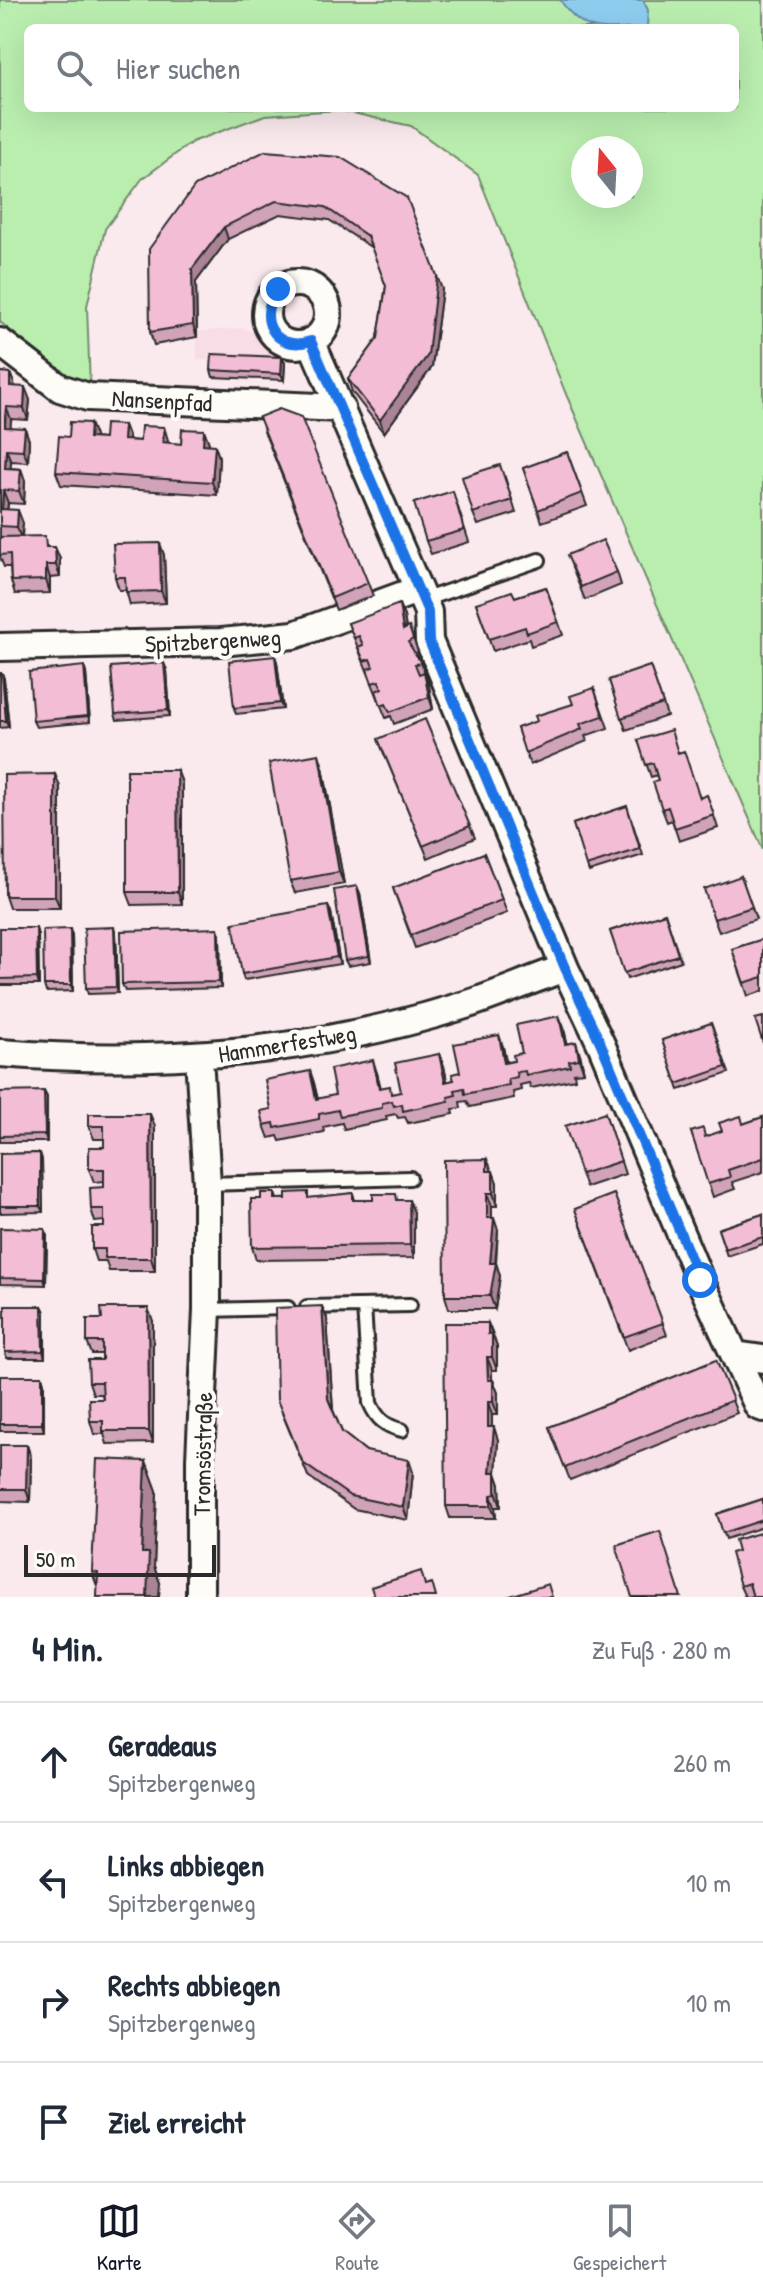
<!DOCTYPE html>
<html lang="de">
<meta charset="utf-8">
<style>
:root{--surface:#fff;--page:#f6f6f7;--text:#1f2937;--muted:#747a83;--line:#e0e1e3;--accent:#111827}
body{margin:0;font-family:"Patrick Hand",sans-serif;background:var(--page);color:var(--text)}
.compass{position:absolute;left:571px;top:136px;width:72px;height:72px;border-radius:50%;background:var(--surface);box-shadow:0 8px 32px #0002;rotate:342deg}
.scale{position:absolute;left:24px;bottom:20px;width:192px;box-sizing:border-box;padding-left:8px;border:4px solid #2b2b2b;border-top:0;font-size:22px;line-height:28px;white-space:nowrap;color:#2b2b2b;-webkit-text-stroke:6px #fdfcf7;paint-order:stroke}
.stop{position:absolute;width:24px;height:24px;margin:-18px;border:6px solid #1a73e8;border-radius:50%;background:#fff}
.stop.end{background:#1a73e8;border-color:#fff;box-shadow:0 2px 8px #0008}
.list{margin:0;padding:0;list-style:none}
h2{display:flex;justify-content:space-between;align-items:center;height:104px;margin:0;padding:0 32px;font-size:34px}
h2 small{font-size:26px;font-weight:400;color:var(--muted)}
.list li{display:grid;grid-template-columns:52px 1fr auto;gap:24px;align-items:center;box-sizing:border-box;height:120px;padding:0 32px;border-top:2px solid var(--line)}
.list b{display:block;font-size:30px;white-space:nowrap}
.list p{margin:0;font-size:26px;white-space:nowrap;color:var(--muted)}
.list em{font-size:26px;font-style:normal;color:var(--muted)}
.icon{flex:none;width:44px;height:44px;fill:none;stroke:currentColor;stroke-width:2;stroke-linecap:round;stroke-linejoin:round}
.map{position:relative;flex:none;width:763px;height:1597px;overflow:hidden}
.search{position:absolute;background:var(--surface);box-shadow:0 8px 32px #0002;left:24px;right:24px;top:24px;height:88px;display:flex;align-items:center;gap:20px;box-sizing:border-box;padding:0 28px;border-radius:12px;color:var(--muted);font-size:30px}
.sheet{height:584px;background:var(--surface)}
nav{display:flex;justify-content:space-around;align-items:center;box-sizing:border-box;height:112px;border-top:2px solid var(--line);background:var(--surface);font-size:22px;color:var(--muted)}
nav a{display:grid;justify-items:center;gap:4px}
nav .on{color:var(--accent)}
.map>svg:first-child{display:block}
</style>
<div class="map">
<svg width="763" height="1597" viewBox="0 0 763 1597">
<rect width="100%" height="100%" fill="#fae9ed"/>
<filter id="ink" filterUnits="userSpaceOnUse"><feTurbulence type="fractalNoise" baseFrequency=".0125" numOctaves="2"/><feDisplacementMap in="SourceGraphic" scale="16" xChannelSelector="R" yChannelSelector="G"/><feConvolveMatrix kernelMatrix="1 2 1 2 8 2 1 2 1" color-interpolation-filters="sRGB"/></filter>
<g filter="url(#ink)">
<path fill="#f8dce6" d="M244 328 263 338 285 363 284 380 213 377 214 360H197V332Z"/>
<path fill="#baeeaf" stroke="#728c6d" stroke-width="2" fill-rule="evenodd" d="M0 0H763V850L566 394 478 175 411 126 339 110 265 115 192 142 142 179 105 229 87 306 90 388 61 371 0 322ZM28 28H735V108H28ZM583 148H631V196H583Z"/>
<path fill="#8fcdef" stroke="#678ca1" stroke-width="2" d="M560 0H643L648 10 647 28C603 28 587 38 560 0Z"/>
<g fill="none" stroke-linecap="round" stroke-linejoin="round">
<defs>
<path id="lane" d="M423 600 539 560
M207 1184 410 1178
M364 1306 370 1403C377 1419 385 1426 402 1430
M307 1307 410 1305
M207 1310 288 1308"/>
<path id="street" d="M266 314a31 31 0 1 1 62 0a31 31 0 1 1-62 0Z
M311 341 428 612 429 641 565 968 601 1044 700 1280 758 1406 763 1408
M0 342 60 388 88 397 341 408
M0 647 221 642 294 635 417 590
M0 1053C158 1065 310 1054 462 1006 497 995 530 980 565 968
M199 1057 207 1184V1310L200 1459V1597
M735 1355 763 1359"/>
</defs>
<use href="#lane" stroke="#2b2b2b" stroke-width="18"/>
<use href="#street" stroke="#2b2b2b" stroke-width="32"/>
<use href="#lane" stroke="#fdfcf7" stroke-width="12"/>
<use href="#street" stroke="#fdfcf7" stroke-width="26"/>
</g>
<path fill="#d1a3b8" stroke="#2b2b2b" stroke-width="2" d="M265 151 442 289 432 367 384 433 352 392 348 379 378 338 386 286 372 248 329 220 280 214 228 239 196 282 197 337 154 345 150 332Z
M282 357 285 363 284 380 213 377 211 370Z
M0 372 10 373 15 387 30 400 28 420 11 419 10 427 29 440 28 462 11 461 10 468 21 469 25 481 24 504 8 503 7 510 23 523 22 537 49 547 60 559V577L50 578V593L15 594 11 581 10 567H4L0 557Z
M124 425 129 440 140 441 164 427 168 443 181 444 204 430 209 444 219 457 217 495 61 485 56 472 95 436 94 438 104 439Z
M263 429 368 583 373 596 336 610Z
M567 452 587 506 542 522 523 468Z
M505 477 516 513 478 525 473 513Z
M457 504 469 542 431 554 426 541Z
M164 555 166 603 130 605 126 590H119L115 577Z
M572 568 617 572 621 585 585 600Z
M546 587 563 635 531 646 529 639 493 651 476 603 515 597Z
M404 616 406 629 409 627 418 652 415 653 421 663 426 675 433 709 394 724 391 716 386 718 348 623Z
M275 656 277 662 283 709 236 714 234 708Z
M650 666 667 716 626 730 609 680Z
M167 670 170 716 117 720 115 714Z
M0 673H2L4 679 9 727 0 728Z
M86 673 90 722 36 727 33 721Z
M594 688 608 728 585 736 587 741 530 765 517 728 537 721 573 704Z
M378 739 470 826 475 838 428 858Z
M638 740 679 752 700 798 707 795 718 828 679 841 672 820 667 822 662 809 657 775 651 777Z
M323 767 344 884 295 893 290 881Z
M177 770 182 783V904L132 905 127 892Z
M55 774 60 787V908H9L5 896Z
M627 806 643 855 589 872 573 824Z
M484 853 507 913 415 948 393 888Z
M741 876 756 919 719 932 714 919Z
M360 893 371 962 348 966 345 960Z
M331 912 340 964 244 980 242 974Z
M665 913 681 961 627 979 610 931Z
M0 928 38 934 39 985H0Z
M116 933 118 993 88 994 86 988Z
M220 935 221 988 125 991 122 984Z
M72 936 73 991 46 992 44 985Z
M763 939V991L748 996 732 949Z
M559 1016 564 1028 567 1043 580 1054 584 1072 574 1073 575 1079 531 1088 529 1083 520 1085 521 1090 513 1092 514 1098 470 1107 467 1101 460 1102 461 1108 453 1109 454 1114 408 1123 405 1117 398 1118 396 1114 386 1116 387 1120 344 1129 342 1123 323 1127 324 1132 280 1141 278 1136 269 1138 264 1125 271 1109 310 1071 314 1083 318 1099 335 1095 377 1073 381 1088 392 1094 401 1092 439 1054 444 1066 447 1082 454 1080 499 1035 503 1047 506 1062 514 1061Z
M711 1023 729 1073 679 1090 662 1040Z
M0 1092 47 1097V1142H0Z
M605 1113 625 1174 586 1187 581 1174Z
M763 1117V1172L732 1182 735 1189 713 1197 691 1132 705 1137Z
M89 1126H155V1271H109L106 1261H96L92 1249 104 1227V1221L95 1222 91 1209 104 1187V1181L94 1182 89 1169 104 1147V1139H94Z
M40 1153 42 1160 43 1212 0 1213V1154Z
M487 1159 497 1183V1206H492V1218L498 1230 496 1263 500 1276 495 1309H449L445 1296Z
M275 1193 277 1199 310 1198 353 1193 355 1200H399L414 1212V1258L256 1260 252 1247 261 1199Z
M614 1194 667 1335 628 1350 575 1209Z
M763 1214V1244L727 1256 718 1229Z
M0 1228 47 1236 46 1285 0 1284Z
M42 1306 45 1312V1358H7L5 1352Z
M327 1319 333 1410 342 1432 366 1451 413 1472 408 1520 354 1509 308 1476 282 1413Z
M153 1321V1443L107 1444 104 1434H94L90 1421 103 1399 102 1394H93L89 1382 102 1360V1354H92L87 1342Z
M488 1323 497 1346V1370H492V1380H493L498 1393V1415H492V1427L498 1440 496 1473 500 1485 501 1507H495L496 1518H450L446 1506Z
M716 1360 737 1413 570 1480 549 1427Z
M0 1376H42L44 1383V1431H0Z
M0 1445H27L31 1458 30 1502 0 1501Z
M146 1461 157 1491 154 1567 160 1583 97 1586 92 1572Z
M763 1499V1527L726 1539 717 1514Z
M738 1551 753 1596 749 1597H745L740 1586Z"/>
<path fill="#aa8496" stroke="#2b2b2b" stroke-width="2" d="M224 227 228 239 196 282 197 337 193 325 192 269Z
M437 276 442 289 432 367 384 433 380 420Z
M282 357 285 363 284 380 281 374Z
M10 373 15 386 14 399 10 386Z
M25 387 30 400 28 420 24 408Z
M6 407 11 419 10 439 5 427Z
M90 423 95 436 94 450 89 438Z
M124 425 129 438 128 453 123 440Z
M164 427 168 440 167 455 163 442Z
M25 428 29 440 28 462 23 450Z
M204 430 209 443 208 456 203 444Z
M215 445 219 457 217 495 212 482Z
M6 449 11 461 10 481 5 468Z
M21 469 25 481 24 504 19 491Z
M3 490 8 503 6 522 2 509Z
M18 510 23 523 21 539 17 527Z
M160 543 164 555 166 603 161 591Z
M55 547 60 559V577L56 565Z
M46 565 50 578V593L46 580Z
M399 604 404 616 408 642 403 630Z
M275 656 277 662 283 709 280 703Z
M164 663 167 670 170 716 168 710Z
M84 666 86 673 90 722 88 716Z
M424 672 429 685 433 709 429 697Z
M2 673 4 679 9 727 6 721Z
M319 754 323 767 344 884 339 872Z
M177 770 182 783V904L178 892Z
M55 774 60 787V908L55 896Z
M357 886 360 893 371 962 369 956Z
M328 906 331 912 340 964 337 957Z
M114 927 116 933 118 993 116 987Z
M36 928 38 934 39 985 37 978Z
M218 928 220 935 221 988 219 982Z
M70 929 72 936 73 991 71 985Z
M559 1016 564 1028 569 1056 565 1044Z
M499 1035 503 1047 509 1075 504 1063Z
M576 1042 580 1054 584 1072 579 1059Z
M439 1054 444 1066 450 1095 445 1082Z
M373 1060 377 1073 383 1101 379 1088Z
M310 1071 314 1083 320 1112 316 1099Z
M44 1091 47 1097V1142L45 1135Z
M150 1114 155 1126V1271L151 1258Z
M40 1153 42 1160 43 1212 40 1206Z
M493 1171 497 1183V1206L493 1193Z
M487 1193 492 1206V1230L487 1218Z
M409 1200 414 1212V1258L410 1245Z
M494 1218 498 1230 495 1265 496 1263 500 1276 495 1309 490 1296V1263Z
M45 1229 47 1236 46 1285 44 1279Z
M42 1306 45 1312V1358L43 1351Z
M322 1306 327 1319 333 1411 328 1399Z
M148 1308 153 1321V1443L149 1431Z
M488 1323 497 1346V1370L492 1357 488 1334Z
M487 1357 492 1370V1393L488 1380Z
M42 1376 44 1383V1431L42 1424Z
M493 1380 498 1393V1415L493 1402Z
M488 1402 492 1415V1440L488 1427Z
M494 1427 498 1440 496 1473 500 1485 501 1507 490 1472Z
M27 1445 31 1458 30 1502 26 1489Z
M409 1460 413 1472 408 1520 403 1507Z
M146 1461 157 1491 154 1567 160 1583 159 1597H147L142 1553Z
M491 1495 495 1507 496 1518 491 1506Z"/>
<path fill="#f3bdd6" stroke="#2b2b2b" stroke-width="2" d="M265 151 340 157 407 198 437 276 428 355 380 420 348 379 378 338 386 286 367 236 325 207 276 201 224 227 192 269 193 325 150 332 149 249 195 186Z
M212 354 282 357 281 374 211 370Z
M0 372 10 373V386L25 387 24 408 6 407 5 417V427L25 428 23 450 6 449 5 468 21 469 19 491 3 490 2 509 18 510 17 527 0 526Z
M279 409 301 417 368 583 332 598 259 417Z
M70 422 90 423 89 438 104 439 105 424 124 425 123 440 140 441 141 426 164 427 163 442 171 443 181 444 182 429 204 430 203 444 215 445 212 482 56 472 59 436 69 437Z
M567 452 582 493 538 510 523 468Z
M500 465 512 500 473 513 462 477Z
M453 491 464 530 426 541 414 503Z
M45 536 46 547H55L56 565H46V580L11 581 10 554 0 555V537Z
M603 540 617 572 581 587 567 555Z
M160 543 161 591 126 592 125 577H115L113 544Z
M546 587 558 622 527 633 525 627 489 639 476 603 512 591 515 597Z
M399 604 403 630 409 627 413 639 408 642 421 663 415 664 419 674 424 672 429 697 390 712 386 704 381 706 376 691 382 688 379 681 372 683 367 669 373 667 370 659 364 661 358 647 363 645 359 636 354 638 348 623Z
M275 656 280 703 234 708 229 661Z
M164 663 168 710 115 714 111 667Z
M84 666 88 716 33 721 29 672Z
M650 666 663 704 621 718 609 680Z
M0 673H2L6 721H0Z
M594 688 603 716 580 724 582 729 525 753 517 728 537 721 535 716 573 704 570 696Z
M425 719 470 826 423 846 378 739Z
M671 730 678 753 684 751 700 798 707 795 714 815 675 828 668 807 662 809 653 782 658 780 653 763 646 765 638 740Z
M319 754 339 872 290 881 269 763Z
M127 770H177L178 892H127Z
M55 774V896H5L4 775Z
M627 806 640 849 586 866 573 824Z
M484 853 502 900 411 935 393 888Z
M741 876 752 907 714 919 704 889Z
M357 886 369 956 345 960 334 890Z
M328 906 337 957 242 974 233 923Z
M665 913 678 955 624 973 610 931Z
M114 927 116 987 86 988 84 928Z
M0 928H36L37 978 0 979Z
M218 928 219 982 122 984 121 931Z
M70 929 71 985H44L43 930Z
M763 939V977L744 983 732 949Z
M559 1016 565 1044 576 1042 579 1059 569 1061 570 1066 526 1075 525 1071 516 1072 517 1077 508 1079 509 1085 465 1094 464 1088 455 1090 456 1095 448 1097 449 1101 403 1111 402 1104 394 1106 392 1101 382 1103V1108L340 1116 338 1110 319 1114V1119L275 1128 274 1123 264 1125 261 1111 271 1109 265 1080 310 1071 316 1099 335 1095 330 1069 373 1060 379 1088 390 1086 391 1094 401 1092 395 1063 439 1054 445 1082 454 1080 452 1074 460 1072 454 1044 499 1035 504 1063 514 1061 513 1055 522 1053 516 1025Z
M763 1017V1043L755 1019Z
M711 1023 726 1067 677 1084 662 1040Z
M44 1091 45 1135 0 1136V1092Z
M605 1113 621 1161 581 1174 565 1126Z
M89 1114H150L151 1258H105V1249H92V1227H104V1209H91L90 1188 104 1187V1169H89V1147H104V1126H89Z
M741 1116 743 1124 763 1117V1158L728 1170 730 1177 708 1184 691 1132 703 1128 705 1137 722 1131 719 1123Z
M40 1153V1206H0V1154Z
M487 1159V1171H493V1193H487V1218H494L490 1263H496L490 1296H445L444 1160Z
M308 1192V1198L353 1193V1200H373V1194H396L397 1200H409L410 1245 252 1247 251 1199H261V1193H275V1199H286V1193Z
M614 1194 663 1323 624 1337 575 1209Z
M763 1214V1237L725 1249 718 1229Z
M0 1228 45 1229 44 1279 0 1278Z
M5 1306H42L43 1351 5 1352Z
M322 1306 328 1399 342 1432 366 1451 409 1460 403 1507 350 1496 303 1463 277 1400 275 1308Z
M101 1308H148L149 1431H103V1421H90L89 1399H103L102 1382H89L88 1360H102V1342H87V1319H102Z
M444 1323H488V1334L492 1333V1357H487L488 1380H493V1402H488V1427H494L490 1472H496V1494L491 1495V1506H446Z
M716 1360 733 1400 565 1468 549 1427Z
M0 1376H42V1424H0Z
M0 1445H27L26 1489H0Z
M97 1459 146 1461 142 1553H149L147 1597H97L98 1573 92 1572Z
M763 1499V1520L723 1533 717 1514Z
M660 1531 681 1597H632L616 1545Z
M763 1532V1597H753L749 1583 740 1586 731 1553 738 1551 735 1540Z
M421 1571 425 1585 432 1583 436 1597H372L374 1596 371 1587Z
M548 1584 552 1597H507Z"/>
</g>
<g fill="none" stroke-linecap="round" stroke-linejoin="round" filter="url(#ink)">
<path stroke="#1a73e8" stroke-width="10" d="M278 289C255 317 274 353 311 341L428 612 429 641 565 968 601 1044 700 1280"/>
</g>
<g text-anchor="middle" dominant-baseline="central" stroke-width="8" stroke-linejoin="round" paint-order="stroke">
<g font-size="24" fill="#2b2b2b" stroke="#fdfcf7">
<text transform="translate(162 400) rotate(3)">Nansenpfad</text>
<text transform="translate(213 640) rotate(-3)">Spitzbergenweg</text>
<text transform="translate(287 1043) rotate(-9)">Hammerfestweg</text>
<text transform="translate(202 1454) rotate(-89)">Tromsöstraße</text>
</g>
</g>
</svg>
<svg class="compass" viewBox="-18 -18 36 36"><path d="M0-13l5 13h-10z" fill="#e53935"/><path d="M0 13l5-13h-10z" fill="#747a83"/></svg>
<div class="scale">50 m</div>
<div class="stop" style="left:700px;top:1280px"></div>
<div class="stop end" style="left:278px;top:289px"></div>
<div class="search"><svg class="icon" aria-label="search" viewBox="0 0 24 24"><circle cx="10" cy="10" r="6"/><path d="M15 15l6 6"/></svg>Hier suchen</div>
</div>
<section class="sheet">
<h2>4 Min.<small>Zu Fuß · 280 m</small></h2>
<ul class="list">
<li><svg class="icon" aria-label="ahead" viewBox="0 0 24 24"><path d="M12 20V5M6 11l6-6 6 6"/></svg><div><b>Geradeaus</b><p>Spitzbergenweg</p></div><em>260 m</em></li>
<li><svg class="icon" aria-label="left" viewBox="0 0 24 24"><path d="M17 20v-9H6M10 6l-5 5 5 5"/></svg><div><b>Links abbiegen</b><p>Spitzbergenweg</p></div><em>10 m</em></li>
<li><svg class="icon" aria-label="right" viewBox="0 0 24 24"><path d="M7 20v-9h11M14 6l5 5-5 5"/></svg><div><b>Rechts abbiegen</b><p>Spitzbergenweg</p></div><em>10 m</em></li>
<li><svg class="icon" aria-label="arrive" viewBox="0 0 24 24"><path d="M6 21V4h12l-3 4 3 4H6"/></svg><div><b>Ziel erreicht</b></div></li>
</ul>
</section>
<nav>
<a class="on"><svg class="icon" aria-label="map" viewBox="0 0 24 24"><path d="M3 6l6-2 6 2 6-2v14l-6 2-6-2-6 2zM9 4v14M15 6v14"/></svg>Karte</a>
<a><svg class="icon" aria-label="directions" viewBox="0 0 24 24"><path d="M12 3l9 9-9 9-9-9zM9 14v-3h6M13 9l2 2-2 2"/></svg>Route</a>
<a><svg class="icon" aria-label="saved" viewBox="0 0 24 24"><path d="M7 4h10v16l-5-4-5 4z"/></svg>Gespeichert</a>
</nav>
